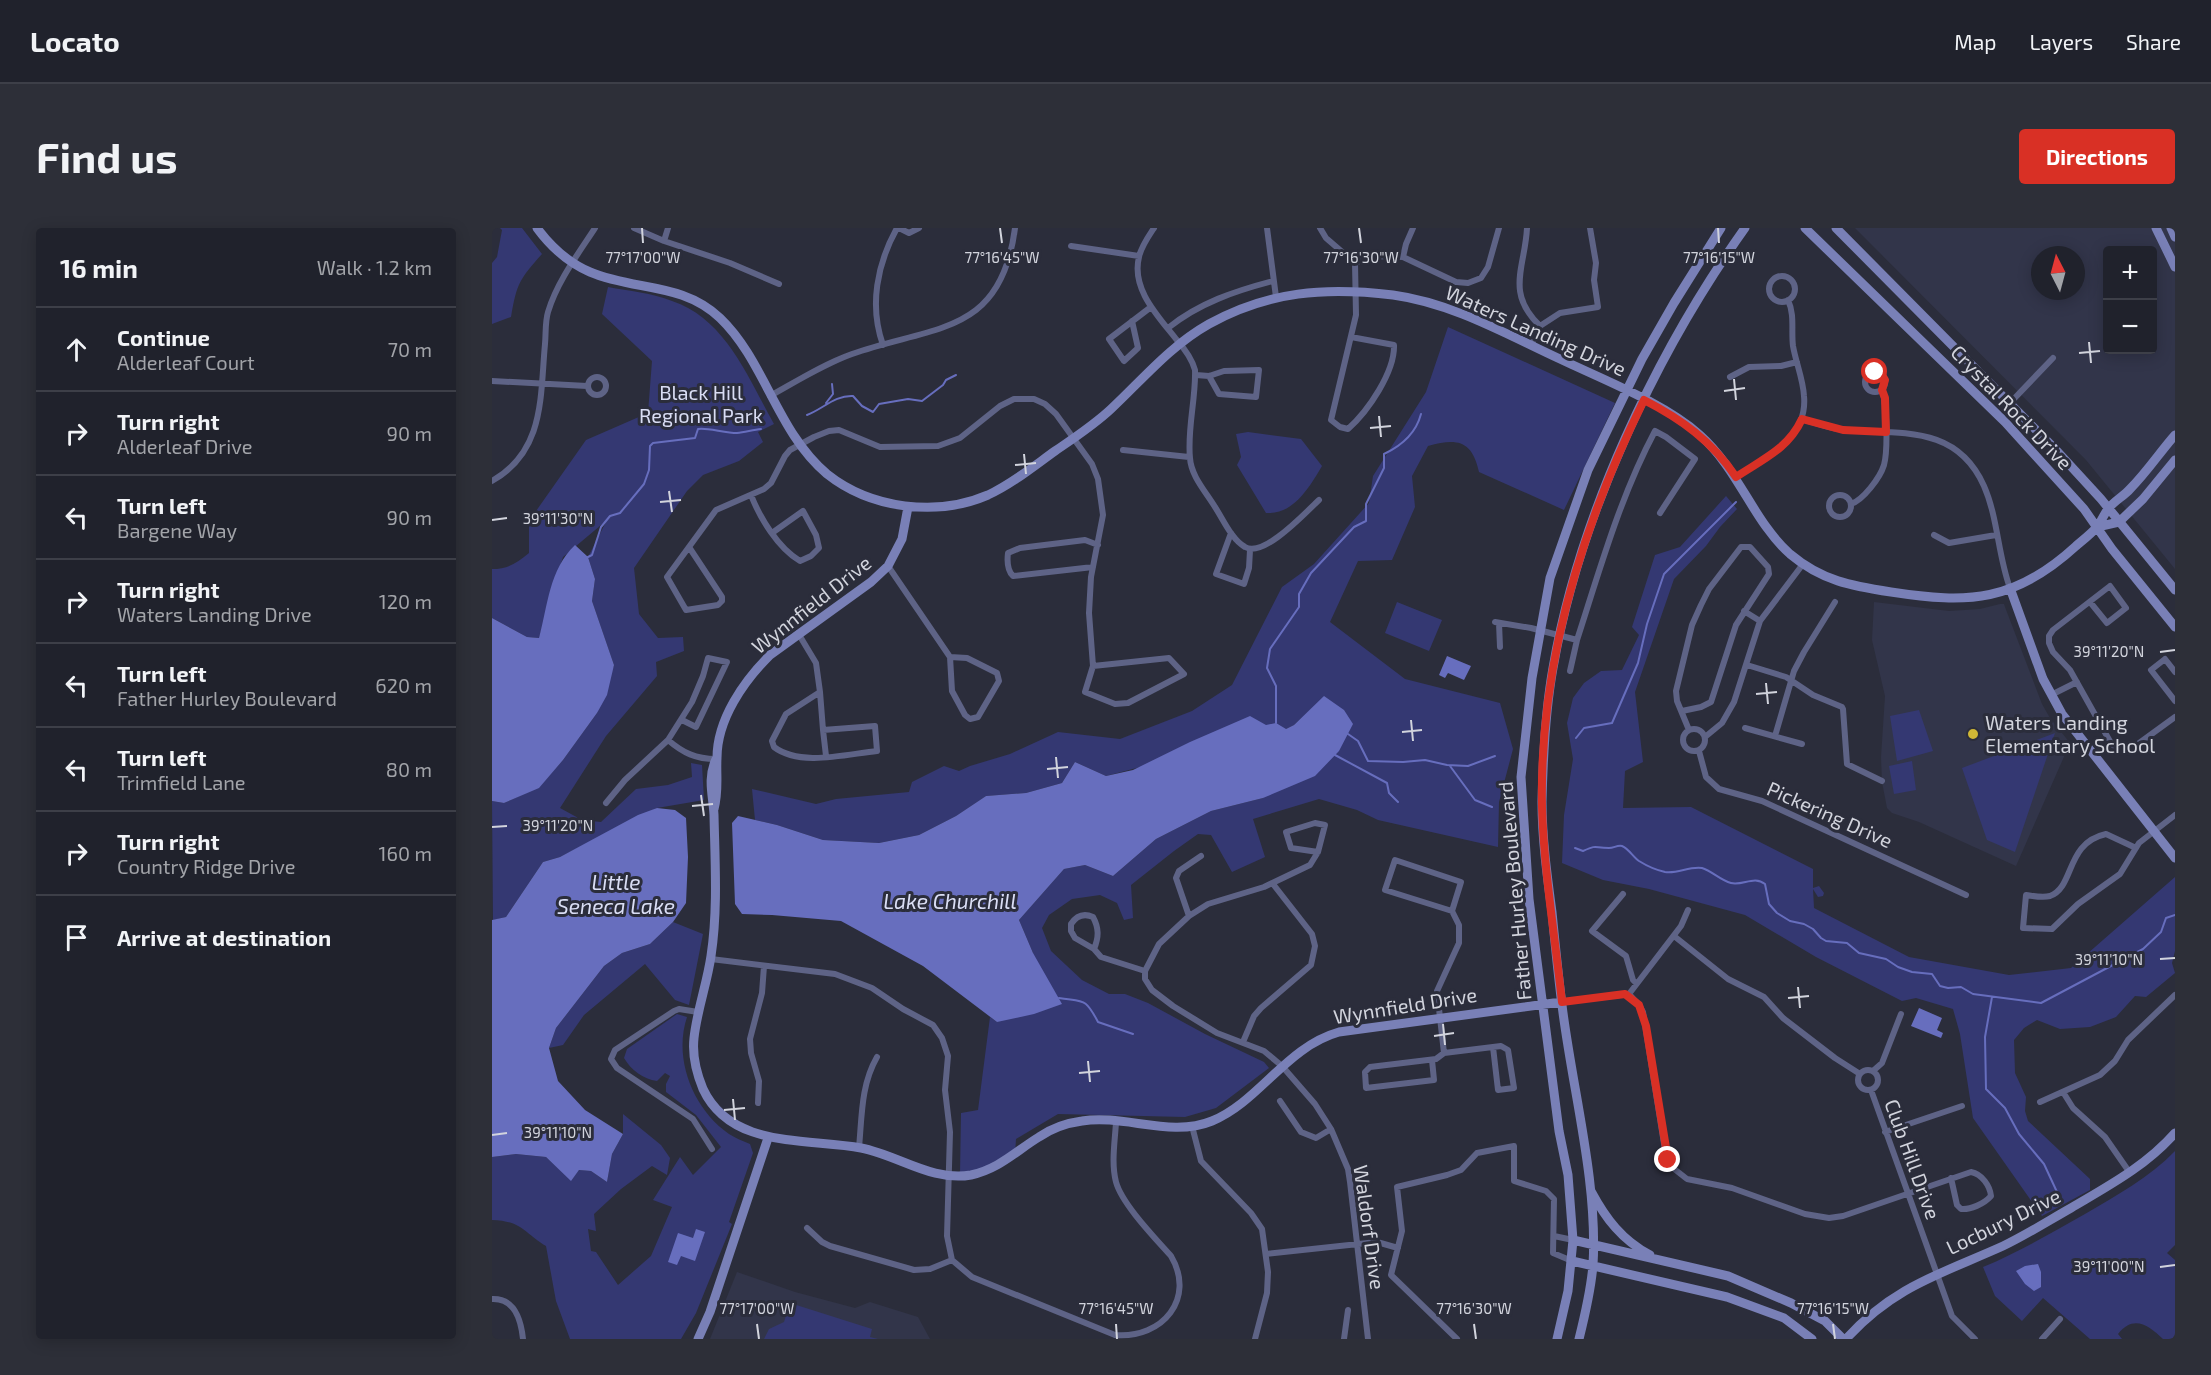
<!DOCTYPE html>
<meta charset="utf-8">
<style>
:root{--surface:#20222c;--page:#2d2f38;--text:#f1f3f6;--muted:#a2a4a9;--line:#3d3f48;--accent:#d93025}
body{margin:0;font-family:"Exo 2",sans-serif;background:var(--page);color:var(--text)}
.controls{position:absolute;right:18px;top:18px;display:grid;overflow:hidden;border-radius:6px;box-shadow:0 3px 15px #0003}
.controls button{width:54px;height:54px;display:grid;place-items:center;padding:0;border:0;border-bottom:2px solid var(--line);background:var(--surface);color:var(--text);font:30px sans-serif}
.compass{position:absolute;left:1539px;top:18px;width:54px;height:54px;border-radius:50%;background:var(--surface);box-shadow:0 3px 15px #0003;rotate:354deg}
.stop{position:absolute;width:18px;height:18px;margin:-14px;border:4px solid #d93025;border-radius:50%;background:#fff}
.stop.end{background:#d93025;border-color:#fff;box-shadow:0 2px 6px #0008}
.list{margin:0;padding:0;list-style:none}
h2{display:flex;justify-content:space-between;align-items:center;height:78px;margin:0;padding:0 24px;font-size:26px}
h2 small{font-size:20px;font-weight:400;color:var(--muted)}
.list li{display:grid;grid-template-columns:39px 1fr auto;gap:18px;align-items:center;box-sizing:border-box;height:84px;padding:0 24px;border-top:2px solid var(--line)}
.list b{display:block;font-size:22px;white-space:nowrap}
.list p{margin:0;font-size:20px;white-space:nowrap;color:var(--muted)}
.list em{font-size:20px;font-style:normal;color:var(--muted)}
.icon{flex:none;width:33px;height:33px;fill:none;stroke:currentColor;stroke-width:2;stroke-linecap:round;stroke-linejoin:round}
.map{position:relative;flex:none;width:1683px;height:1111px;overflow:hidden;border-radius:6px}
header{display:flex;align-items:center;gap:36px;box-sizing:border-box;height:84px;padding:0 30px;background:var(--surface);border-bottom:2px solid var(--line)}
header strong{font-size:28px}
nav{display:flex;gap:33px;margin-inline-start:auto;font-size:21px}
.intro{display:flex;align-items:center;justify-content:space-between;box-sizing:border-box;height:144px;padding:0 36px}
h1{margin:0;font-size:42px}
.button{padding:15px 27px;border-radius:6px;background:var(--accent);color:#fff;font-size:21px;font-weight:700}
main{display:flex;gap:36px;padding:0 36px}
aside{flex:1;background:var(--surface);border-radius:6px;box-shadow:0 3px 15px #0003}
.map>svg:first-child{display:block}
</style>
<header>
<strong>Locato</strong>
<nav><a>Map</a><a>Layers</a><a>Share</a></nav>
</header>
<div class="intro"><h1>Find us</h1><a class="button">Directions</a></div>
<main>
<aside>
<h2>16 min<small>Walk · 1.2 km</small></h2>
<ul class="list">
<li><svg class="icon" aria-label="ahead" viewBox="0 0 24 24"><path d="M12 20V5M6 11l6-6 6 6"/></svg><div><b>Continue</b><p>Alderleaf Court</p></div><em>70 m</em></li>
<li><svg class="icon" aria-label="right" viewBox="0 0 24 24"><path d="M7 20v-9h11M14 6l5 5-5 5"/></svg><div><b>Turn right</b><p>Alderleaf Drive</p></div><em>90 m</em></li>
<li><svg class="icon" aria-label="left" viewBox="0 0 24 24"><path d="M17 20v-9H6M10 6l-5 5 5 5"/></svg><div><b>Turn left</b><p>Bargene Way</p></div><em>90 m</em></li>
<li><svg class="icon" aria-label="right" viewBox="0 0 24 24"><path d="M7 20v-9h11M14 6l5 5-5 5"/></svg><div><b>Turn right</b><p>Waters Landing Drive</p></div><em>120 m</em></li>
<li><svg class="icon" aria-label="left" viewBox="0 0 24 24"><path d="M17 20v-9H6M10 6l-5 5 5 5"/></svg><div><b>Turn left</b><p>Father Hurley Boulevard</p></div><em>620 m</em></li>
<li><svg class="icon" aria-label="left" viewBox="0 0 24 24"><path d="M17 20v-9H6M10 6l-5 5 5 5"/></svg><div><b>Turn left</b><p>Trimfield Lane</p></div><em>80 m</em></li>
<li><svg class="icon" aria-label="right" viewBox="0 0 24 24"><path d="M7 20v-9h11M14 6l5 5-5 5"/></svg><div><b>Turn right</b><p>Country Ridge Drive</p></div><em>160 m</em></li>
<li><svg class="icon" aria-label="arrive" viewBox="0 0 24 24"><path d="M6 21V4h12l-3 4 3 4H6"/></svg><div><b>Arrive at destination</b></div></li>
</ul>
</aside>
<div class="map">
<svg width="1683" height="1111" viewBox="0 0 1683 1111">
<rect width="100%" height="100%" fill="#2b2d3b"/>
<path fill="#32354a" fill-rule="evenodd" d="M1363 0H1683V341L1594 232ZM1616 22H1660V122H1616ZM1548 27H1584V63H1548Z
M1382 374 1457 383 1488 381 1508 376H1512L1513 379 1550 476 1558 490 1578 515 1524 638 1427 594 1400 585 1395 580 1390 554 1389 529 1393 468 1380 412Z
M245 1044 303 1064 363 1080 378 1074 426 1089 438 1111H218Z"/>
<path fill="#343872" d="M8 0H30L50 26C27 52 25 55 19 89L0 96V35L5 29 10 2Z
M116 59C137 63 160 65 180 73 234 91 256 150 282 196L266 204 271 214 247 233 211 247 195 263 142 340 147 386 166 410 191 409 192 423 164 434 165 448 114 508 68 580 90 592 109 594 144 561 176 557 200 549 199 535 210 537 212 572 165 580 68 629 51 634 14 689 1 692 0 573 12 575 47 559 71 532 105 485 122 437 100 373 103 351 96 329 115 292 71 329 47 410 35 409 0 390V341C16 341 25 335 37 325V293L94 212 156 185 160 133 110 86Z
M956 99 1123 175 1072 282 987 244C980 212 965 210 936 218L920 248 923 279 900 332 866 333 838 394 913 451 1008 475 1021 521 1007 574 1006 619 886 592 865 582 827 571 761 591 773 629 740 644 719 607 706 606 682 623 639 657 641 690 632 692 625 675 608 667 580 671 557 687 550 700 559 723 590 752 617 766H633L656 775 713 806 772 834 777 840 724 880 693 889 566 886 524 911 523 926 499 941 468 947 469 885 486 882 498 789 505 794 541 725 527 692 572 641 593 637 621 648 664 611 719 583 771 570 832 469 802 497 794 501 614 548 583 534 570 555 534 565 494 568 464 588 427 607 387 615 331 612 285 597 263 592 260 561 324 576 344 571 417 564 420 554 452 538 467 543 478 538 518 526 566 504 628 511 700 483 740 457 790 359 822 336 877 275 881 248 934 164Z
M756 204 809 211 830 238C818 258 802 287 774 285L745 237 749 229 744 206Z
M1234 268 1245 281 1228 299 1214 318 1182 351 1143 464 1151 534 1133 543 1131 580 1199 579 1321 641V660L1327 658 1332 665 1331 668 1326 669 1321 661 1322 680 1417 729 1517 747 1579 740 1683 649V723L1680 735 1683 745 1654 769 1643 768 1624 789 1598 799 1568 801 1545 792 1532 800 1522 812 1523 845 1534 869 1533 883 1536 893 1598 951V962L1550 988 1481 890 1468 806 1461 781 1424 770 1410 773 1324 729 1253 687 1157 661 1111 652 1070 635 1072 587 1081 531 1075 495 1081 470 1092 455 1109 443 1130 442 1147 407 1140 399 1163 327 1188 319Z
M905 374 950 392 937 423 893 405Z
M1427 482 1441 523 1405 533 1398 488Z
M1563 505 1523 624 1495 612 1470 540Z
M1420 533 1424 562 1402 566 1397 538Z
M181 694 211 706 197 777 183 772 153 736 92 787 71 817 57 820 64 800 112 738 130 725 158 716Z
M185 786 195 789C181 831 201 881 237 906 243 910 251 913 258 916L261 925 237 994 240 996 204 1085 189 1111H78L64 1073 54 1018C33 1006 31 993 0 992V929L24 926 54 929 79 952 87 942 99 943 115 954 120 926 131 906V886L169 917 178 930 175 947 160 938 129 961 102 986 104 1003 96 1001 99 1023 104 1024 126 1057 159 1028 180 979 161 972 188 929 201 947 229 919 204 887 174 864V856L178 848 173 845 165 853C151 851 139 842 132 830L135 821Z
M1683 923V1017L1675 1025 1683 1032V1111H1671C1657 1098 1642 1086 1626 1106L1630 1111H1598L1551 1070 1530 1093 1503 1068 1491 1039C1527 1024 1559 1005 1593 986 1625 967 1657 950 1683 923Z
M298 1075 380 1101 378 1109 386 1111H272L277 1101 292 1094Z"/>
<path fill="#676ebe" d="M83 317 96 329 103 351 100 373 122 437 115 467 105 485 71 532 47 560 12 575 0 573V390L35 409 47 410C56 377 57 342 83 317Z
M955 428 979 438 972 452 956 445 953 450 947 447Z
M832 468 852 482 861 496 847 523 823 548 771 570 719 583 664 611 621 648 593 637 572 641 527 692 541 725 570 776 542 786 505 794 431 738 349 693 280 687 250 686 243 676 240 595 246 588 285 597 331 612 387 615 427 607 464 588 494 568 534 565 570 555 583 534 614 548 641 542 698 514 758 488 774 497 784 495 794 501 802 497Z
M165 580 183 582 194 590 196 629 194 675 181 694 158 716 130 725 112 738 64 800 57 820 66 853 93 882 131 906 120 926 115 954 99 943 87 942 79 953 54 929 24 926 0 929V692L14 689 51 634 68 629 146 587Z
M1427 780 1450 790 1445 802 1451 805 1449 810 1419 798Z
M204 1001 213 1004 203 1033 189 1028 185 1037 176 1034 186 1005 201 1010Z
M1546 1036 1549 1044V1059L1542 1063 1533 1056 1524 1043 1533 1038Z"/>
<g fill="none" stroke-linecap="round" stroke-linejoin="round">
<path stroke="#676ebe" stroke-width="2" d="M334 175 341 166 340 156
M315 187C331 181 343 167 361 168L370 178 381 184 387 176 416 171 430 173 451 157 454 152 464 147
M96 329 100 327 109 299 118 288 128 285 152 256 157 242 158 218 161 215 203 210 206 201C213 199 233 205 245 205 253 204 261 202 269 201
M784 495V458L775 440 778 421 807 379V366L819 345 862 299 874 293V276L892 240V226C909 218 924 205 929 186
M856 506 866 513 876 533 911 534 933 532 955 537 976 538 1003 528
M1084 510 1092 500 1120 495 1146 435 1155 396 1172 346 1244 274
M843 527 895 555 897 565 906 574
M958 538 983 572 1000 579
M1083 620 1091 623C1107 616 1101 620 1117 620 1122 620 1125 617 1130 618 1137 621 1141 629 1147 633 1155 638 1164 642 1173 644 1186 646 1197 638 1210 640 1220 643 1228 652 1239 655 1251 658 1262 647 1273 656L1277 676 1285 685 1298 693 1312 696 1321 701 1329 710 1334 713 1355 715 1367 725 1394 731 1406 739 1420 744 1440 746 1448 758 1456 760 1469 759 1481 766 1549 775 1651 721 1669 704 1674 690 1683 687
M1500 769 1493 809 1494 861 1513 880 1527 906 1552 936 1565 964
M567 770C592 774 593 769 606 794L641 806"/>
<path stroke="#5e6386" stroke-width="6" d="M142 0 172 13 238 35 287 56
M407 0 417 5 427 0
M662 0C656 9 649 19 647 29 639 61 666 88 684 111 692 120 700 131 703 142 704 171 695 201 698 230 699 248 714 264 723 279 731 291 740 312 753 319 772 330 814 284 827 272
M775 0 784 69
M828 0 834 10 863 35 864 87 839 192 848 199 856 201C876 183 903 144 902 117L859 109
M1035 0C1033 40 1013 64 1048 98L1039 118
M172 13 176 0
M579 18 647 28
M911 29 914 16 921 0
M863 35 879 28 911 29 964 54 976 55 989 50 996 39 1007 0
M1277 61a13 13 0 1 1 26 0a13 13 0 1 1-26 0Z
M640 93 646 120 632 133 617 111 659 79
M1048 98 1068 85 1106 79 1102 52 1104 35 1098 0
M676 100C707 75 743 63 781 53
M391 117C377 78 385 36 405 0
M1373 154a10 10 0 1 1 20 0a10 10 0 1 1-20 0Z
M704 147 717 148 732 143 767 142 764 169 727 166 717 148
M96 158a9 9 0 1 1 18 0a9 9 0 1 1-18 0Z
M1238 149 1257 139 1289 138 1305 134
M0 153 95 158
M278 168C305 153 332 136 360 126 442 97 509 108 523 0
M1517 176 1561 130
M1310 191C1324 195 1339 201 1354 202 1409 206 1465 197 1492 258 1506 290 1506 328 1518 360
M631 222 697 229
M1244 249C1274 229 1316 211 1312 168 1311 151 1304 135 1301 118 1299 103 1303 87 1296 72
M0 253C53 223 48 169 53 116 54 105 53 94 56 84 65 54 86 26 103 0
M1337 278a11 11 0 1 1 22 0a11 11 0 1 1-22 0Z
M259 267C268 290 286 320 308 333L319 328 327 320 324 307 311 283 280 305
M1359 276C1371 272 1388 250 1392 237 1396 222 1395 177 1390 162
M739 305 724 346 752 356 757 340 758 322
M1442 307 1457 315 1504 307
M197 319 230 369V373L226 377 194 382 175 349 224 282 272 261 279 255 293 228 298 222 322 209 337 203 347 202 388 219 446 218 468 210 508 178 522 171H542L553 176 564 186 600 236 606 251 611 287 599 349 597 385 601 438 593 464 623 476 636 475 692 446 677 430 601 438
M396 338 458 429 460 463 473 487 478 491 486 489 507 453 505 445 475 430 458 429
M601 339 521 348C515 342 515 333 516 325L528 320 593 312 606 317
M1598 374 1615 395 1634 380 1618 358 1561 402 1557 408V415L1561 424 1578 442 1620 517 1632 521H1639L1683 489
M1252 383 1268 393
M1003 394 1039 400 1085 412C1108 341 1128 269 1163 203L1174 209 1203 231 1168 285
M1007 395 1008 419
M306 405 324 435 328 464 294 486 280 513 282 519C308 539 355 526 385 523L383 498 331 502 328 464
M1255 437 1294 449 1321 467 1350 479 1351 481 1355 536 1390 553
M1078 443 1085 412
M1683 444 1673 431 1659 442 1683 473
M1559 467 1585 454
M1190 483 1209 479 1219 474 1244 397 1277 346 1276 339 1258 319H1249L1217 361 1209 377 1200 397 1184 463 1185 473 1197 502
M1253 500 1310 516
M1191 512a11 11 0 1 1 22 0a11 11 0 1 1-22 0Z
M331 502 334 528
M1283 508 1302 443 1312 424 1343 374
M1213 509 1230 495 1242 474 1268 393 1311 336
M176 512C191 525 204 531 224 531
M1207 523 1214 549 1227 561 1270 573 1474 667
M114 575 133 552 176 512 200 474 211 448 216 430 235 434 204 499 190 492
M1644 620 1614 606C1573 615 1583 659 1558 668 1550 670 1542 668 1534 667L1531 700 1560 701 1586 676 1628 646 1647 615 1683 587
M826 624 799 620 794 604 823 595 833 597 826 624 818 637 772 659 716 676 697 688 667 716 653 743V751L660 762 681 778 725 805 772 823 790 838 823 876 839 901 856 941 858 954 876 1111
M1131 666 1100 703 1134 728 1141 752 1144 755
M697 688 684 650 687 643 709 628
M1182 708 1236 751 1272 769 1291 790 1343 830 1368 846
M602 721C607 709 607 700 601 689 592 685 585 687 579 696V703L583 710 602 721 609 729 653 743
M219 731 343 746 380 760 411 781 441 797 450 810 456 828 453 862 458 904 455 1008 460 1032 480 1049 623 1107C671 1111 704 1070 679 1028 663 1010 630 976 624 954 619 935 623 913 624 894
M1137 766 1147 777 1151 784 1173 922 1181 940 1195 951 1240 960 1313 986 1337 990 1351 988 1479 944C1490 946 1498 958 1499 968 1492 976 1478 982 1469 981L1465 977 1459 950
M1069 774 1137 766 1189 698 1196 682
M206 784 187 781 182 783 123 822 119 831 125 840 201 891 220 921
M751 814 762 788 769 780 819 737 823 718 820 706 781 656
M952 825 945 763 967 715V697L960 683 969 654 903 632 893 662 960 683
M940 832 942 852 874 860 873 844 878 839 944 831 952 825 1009 818 1016 822 1022 860 1006 862 1001 819
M1366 852a10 10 0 1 1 20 0a10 10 0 1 1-20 0Z
M1381 843 1390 835 1409 786
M1379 862 1460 1088 1483 1111
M1571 864 1581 880 1613 909 1638 945
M788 873 809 904 824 910 839 901
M1548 874 1608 847 1623 833 1636 812 1683 767
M266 875 267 853 259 825 258 811 270 765 272 738
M700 898 709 933 759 985 770 1001 776 1044 775 1065 763 1111
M1393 904 1470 878
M367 920C370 887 369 857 385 829
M315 1000 330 1014 338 1018 422 1042 438 1041 460 1032
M1062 1008 1081 1012
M774 1026 885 1014 906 1020
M0 1071C23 1070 29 1092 31 1111
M852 1111 856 1082
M965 1111 899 1047 910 1003 905 959 955 947 969 942 985 925 1022 918V953L1054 963 1062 971 1061 1025 1080 1033
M1550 1111 1568 1091"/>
<path stroke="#7980b7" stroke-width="9" d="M45 0C59 19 77 35 98 44 143 63 190 54 228 90 273 133 285 204 335 246 379 281 445 289 496 267 520 256 542 238 563 223 582 210 602 197 619 181 651 151 678 118 717 96 777 63 833 59 901 67 960 75 1014 106 1068 131 1112 152 1172 175 1208 207 1247 242 1261 293 1298 326 1330 353 1360 358 1399 364 1477 376 1523 374 1584 318 1591 312 1600 305 1606 298 1609 293 1613 285 1616 281 1622 273 1632 268 1638 261 1655 244 1668 224 1683 207
M1313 0 1513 194 1592 281 1620 321 1683 399
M1344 0 1564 222 1609 271 1683 362
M1664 0 1683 39
M1679 0 1683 9
M1605 299 1627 294 1651 271 1683 232
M1518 360 1551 451 1570 486 1683 630
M224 531C215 551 221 567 222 587 223 634 226 682 219 728 215 756 205 782 202 810 200 828 204 844 211 861 239 921 315 910 369 920 406 927 440 954 479 947 507 941 524 923 547 909 560 900 575 895 590 893 632 886 679 910 720 893 768 873 794 819 847 804L1069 774
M222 581C227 562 224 549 225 530 225 491 252 453 278 427L379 354 396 338 410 311 416 279
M1099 963C1114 991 1130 1012 1158 1027
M1081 1012 1236 1048 1299 1075 1333 1093 1351 1111
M1080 1033 1235 1069 1292 1090 1320 1111
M206 1111 218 1084 276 910
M1065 1111 1076 1063 1081 1012 1076 947 1067 903 1037 671 1029 549 1040 450 1058 350 1096 242 1150 131 1182 75 1229 0
M1087 1111C1093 1087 1099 1061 1101 1037 1106 953 1080 860 1070 777 1066 746 1063 715 1060 684 1055 647 1050 610 1050 574 1051 529 1053 484 1061 440 1087 288 1164 125 1253 0
M1354 1111C1402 1058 1449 1046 1511 1018 1534 1007 1556 993 1579 980 1616 958 1654 938 1683 905"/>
</g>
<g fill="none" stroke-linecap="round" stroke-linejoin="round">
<path stroke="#d93025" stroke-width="8" d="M1176 932 1154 798 1147 777 1133 766 1070 774C1063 709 1052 644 1050 579 1047 437 1090 298 1152 172 1189 191 1220 213 1244 249 1271 231 1296 221 1310 191L1351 202 1394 204 1393 170 1390 162 1393 152 1390 147 1383 144"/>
</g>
<path fill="none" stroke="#d2d4dd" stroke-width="2" d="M150 0 151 15M508 0 510 15M867 0 869 15M1226 0 1227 15M1597 114 1599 135M1587 125 1608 123M1242 151 1244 172M1232 163 1253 160M887 188 889 209M878 200 899 198M532 226 534 246M523 237 544 235M177 263 180 284M168 274 189 272M0 292 15 290M1668 424 1683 422M1274 455 1276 476M1264 466 1285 464M919 492 921 513M910 504 930 502M564 529 566 550M555 541 576 539M209 567 212 588M200 578 221 576M0 599 15 598M1668 731 1683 730M1306 759 1308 780M1296 770 1317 768M951 796 953 817M942 808 962 805M596 833 598 854M587 845 608 843M241 871 243 892M232 882 253 880M0 907 15 905M1668 1039 1683 1037M265 1096 267 1111M624 1096 625 1111M982 1096 984 1111M1341 1096 1343 1111"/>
<circle fill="#d0b736" stroke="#2b2d3b" stroke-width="2" cx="1481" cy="506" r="6"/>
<g text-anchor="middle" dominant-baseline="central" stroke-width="6" stroke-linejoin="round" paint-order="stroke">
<g font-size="20" fill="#d2d4dd" stroke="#2b2d3b">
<text transform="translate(1044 102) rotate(24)">Waters Landing Drive</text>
<text transform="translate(1520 179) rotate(46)">Crystal Rock Drive</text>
<text transform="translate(319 376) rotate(-38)">Wynnfield Drive</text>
<text transform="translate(1338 586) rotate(24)">Pickering Drive</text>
<text transform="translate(1022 663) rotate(-95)">Father Hurley Boulevard</text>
<text transform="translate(913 777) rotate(-9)">Wynnfield Drive</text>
<text transform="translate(1421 931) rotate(70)">Club Hill Drive</text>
<text transform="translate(1511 993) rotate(-26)">Locbury Drive</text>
<text transform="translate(878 999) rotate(82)">Waldorf Drive</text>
</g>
<g font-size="20" fill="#d9ddf4" stroke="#2b2d3b">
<text x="209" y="164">Black Hill<tspan x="209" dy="23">Regional Park</tspan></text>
</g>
<g font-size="20" fill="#d2d4dd" stroke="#2b2d3b" text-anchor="start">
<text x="1493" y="494">Waters Landing<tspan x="1493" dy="23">Elementary School</tspan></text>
</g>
<g font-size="21" font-style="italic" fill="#dadef5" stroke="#2b2d3b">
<text x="124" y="653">Little<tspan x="124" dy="24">Seneca Lake</tspan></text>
<text x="458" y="672">Lake Churchill</text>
</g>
</g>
<g font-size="15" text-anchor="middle" fill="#d2d4dd" stroke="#2b2d3b" stroke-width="6" stroke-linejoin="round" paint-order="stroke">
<text x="151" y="35">77°17'00"W</text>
<text x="510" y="35">77°16'45"W</text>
<text x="869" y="35">77°16'30"W</text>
<text x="1227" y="35">77°16'15"W</text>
<text x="66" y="296">39°11'30"N</text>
<text x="1617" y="429">39°11'20"N</text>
<text x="66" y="603">39°11'20"N</text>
<text x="1617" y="737">39°11'10"N</text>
<text x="66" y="910">39°11'10"N</text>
<text x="1617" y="1044">39°11'00"N</text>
<text x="265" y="1086">77°17'00"W</text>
<text x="624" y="1086">77°16'45"W</text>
<text x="982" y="1086">77°16'30"W</text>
<text x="1341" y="1086">77°16'15"W</text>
</g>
</svg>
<div class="controls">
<button>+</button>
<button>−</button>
</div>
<svg class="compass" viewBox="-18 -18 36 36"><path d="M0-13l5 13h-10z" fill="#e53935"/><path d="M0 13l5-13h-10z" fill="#a2a4a9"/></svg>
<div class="stop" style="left:1383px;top:144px"></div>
<div class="stop end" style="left:1176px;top:932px"></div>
</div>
</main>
